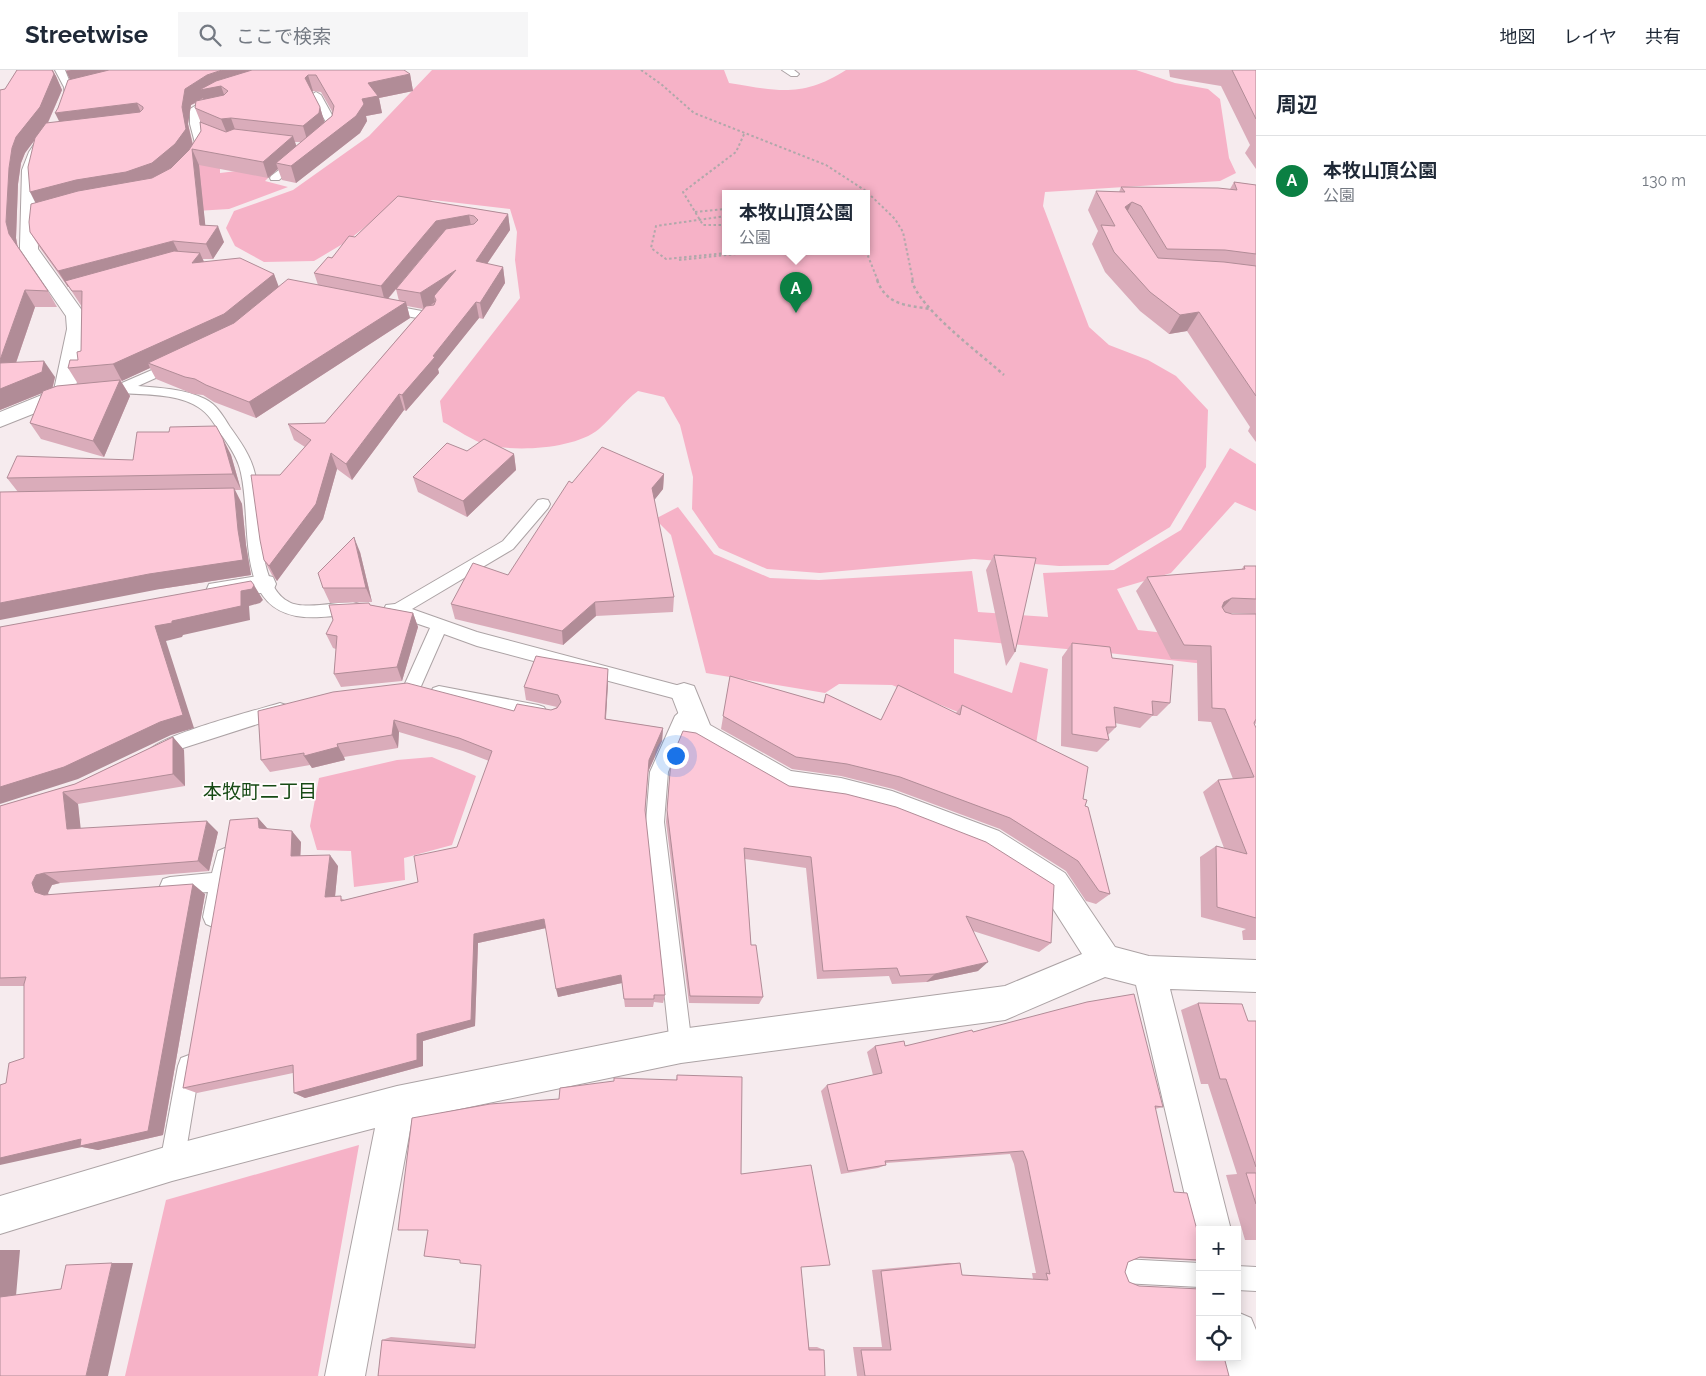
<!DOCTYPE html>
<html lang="ja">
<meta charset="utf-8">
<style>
:root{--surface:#fff;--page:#f6f6f7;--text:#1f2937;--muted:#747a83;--line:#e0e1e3;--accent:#0b8043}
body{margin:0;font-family:Raleway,"Noto Sans JP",sans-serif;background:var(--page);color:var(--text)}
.controls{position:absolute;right:15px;bottom:15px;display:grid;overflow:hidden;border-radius:0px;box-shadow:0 2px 12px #0003}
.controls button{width:45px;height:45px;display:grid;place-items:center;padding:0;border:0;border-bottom:1px solid var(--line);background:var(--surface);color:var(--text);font:25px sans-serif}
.you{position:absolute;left:675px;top:685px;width:18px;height:18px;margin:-12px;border:4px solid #fff;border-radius:50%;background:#1a73e8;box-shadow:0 0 0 8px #1a73e833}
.badge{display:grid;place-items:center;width:32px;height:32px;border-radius:50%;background:var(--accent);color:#fff;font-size:16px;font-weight:700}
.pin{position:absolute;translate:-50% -41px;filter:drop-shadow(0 1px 2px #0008)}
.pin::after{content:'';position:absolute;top:26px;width:18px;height:15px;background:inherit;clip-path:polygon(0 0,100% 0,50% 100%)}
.popup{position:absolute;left:722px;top:120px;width:148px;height:65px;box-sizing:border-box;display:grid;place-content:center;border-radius:0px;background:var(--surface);filter:drop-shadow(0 1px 4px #0005);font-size:16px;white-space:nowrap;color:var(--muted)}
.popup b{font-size:19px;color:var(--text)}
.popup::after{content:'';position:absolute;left:50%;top:100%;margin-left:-10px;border:10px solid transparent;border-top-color:var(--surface)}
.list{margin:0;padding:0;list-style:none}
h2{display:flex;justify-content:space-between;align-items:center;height:65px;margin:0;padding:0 20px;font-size:21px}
h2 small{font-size:16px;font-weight:400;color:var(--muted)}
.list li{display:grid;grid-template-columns:32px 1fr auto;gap:15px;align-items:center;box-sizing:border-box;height:90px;padding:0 20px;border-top:1px solid var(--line)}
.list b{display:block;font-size:19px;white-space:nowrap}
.list p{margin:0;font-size:16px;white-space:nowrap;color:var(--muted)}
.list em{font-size:16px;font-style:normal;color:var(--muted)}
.icon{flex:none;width:28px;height:28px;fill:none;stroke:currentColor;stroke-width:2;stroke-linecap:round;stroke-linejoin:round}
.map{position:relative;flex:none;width:1256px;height:1306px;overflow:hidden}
header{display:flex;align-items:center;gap:30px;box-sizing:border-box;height:70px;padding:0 25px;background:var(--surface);border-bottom:1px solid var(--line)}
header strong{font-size:24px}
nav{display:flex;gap:28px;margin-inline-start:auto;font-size:18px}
.search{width:350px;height:45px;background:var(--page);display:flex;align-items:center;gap:12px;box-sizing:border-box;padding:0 18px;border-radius:0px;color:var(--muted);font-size:19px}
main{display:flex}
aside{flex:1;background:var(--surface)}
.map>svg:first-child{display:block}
</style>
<header>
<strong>Streetwise</strong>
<div class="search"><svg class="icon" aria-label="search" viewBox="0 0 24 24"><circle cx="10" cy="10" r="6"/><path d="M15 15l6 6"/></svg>ここで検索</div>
<nav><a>地図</a><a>レイヤ</a><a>共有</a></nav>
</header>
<main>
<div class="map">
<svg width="1256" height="1306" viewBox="0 0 1256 1306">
<rect width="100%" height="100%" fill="#f6ebee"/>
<path fill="#f6b2c7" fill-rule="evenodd" d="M432 0H724L729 13C778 21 802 28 846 0H1136L1175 13 1208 19 1220 29 1229 88 1236 103 1220 111 1045 122 1043 136 1089 257 1109 275 1148 290 1176 306 1208 340 1206 397 1170 457 1108 495 1059 496 974 489 820 503 767 499 719 478 692 439 693 407 680 355 664 327 638 321C623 332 613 347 599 359 575 379 517 382 487 375 473 371 456 359 443 352L440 331 520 228 515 190 517 162 510 139 433 130 389 138 346 172 314 191 264 192 235 176 226 158 234 141 293 120 369 66ZM726 124H866V182H726Z
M220 80V103L280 96 265 111 288 117 229 139 196 141 176 127 207 81Z
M1230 378 1256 394V441L1235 432 1171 503 1117 519 1138 560 1201 567 1213 595 1100 582 954 569V603L1012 623 1020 592 1048 599 1036 674 892 615 839 614 825 623 706 603 671 465 655 449 678 437 714 484 770 508 819 510 972 501 978 542 1048 547 1043 503 1114 500 1181 460Z
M432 687 476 706 452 775 404 788 405 810 354 817 351 781 317 780 310 756 319 708 397 690Z
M359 1075 318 1306H125L166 1130Z"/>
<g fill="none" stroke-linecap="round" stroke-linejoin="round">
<defs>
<path id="lane" d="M55 0H65L73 20 82 19V23L65 26 64 17Z
M782 0H794L799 4 797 6H791Z
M316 22 321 25 337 54 333 64 324 70 319 67 325 61 327 54 311 25Z
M214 24 217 25V29L200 40V54L205 73 198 87H190L189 85 195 73 190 54V39Z
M296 87 300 88V92L279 110H271L270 108 271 106Z
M385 234 432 243 438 247 432 251 381 241 379 238Z
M175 290 180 291 181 294 180 297 138 316C160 318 186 319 205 329 217 335 223 346 230 357 240 371 251 386 255 404 263 437 254 514 289 532 303 540 337 532 353 532L359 534 361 538 359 542C347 546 333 546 321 547 230 553 254 462 241 403 238 388 229 375 220 363 214 353 208 343 198 337 177 323 144 325 120 323L113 319 115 316Z
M543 429 548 430 550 434 548 438 513 479 412 539 477 562 684 617 690 619 693 624 690 629 684 631 477 576 444 564 418 623 412 625 406 623 403 618 430 558 386 543 384 539 386 535 395 534 503 471 538 430Z
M439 616 538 635 544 637 547 642 544 647 538 649 439 630 433 628 430 623 433 618Z
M280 633 286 635 289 640 286 645 183 678 156 691 150 688 147 683C155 666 257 640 280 633Z
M691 635 697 637 700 642 688 656 668 702 664 752 692 976 689 984 681 987 673 984 670 976 646 752 650 702 675 646 685 637Z
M225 778 232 781 235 787 223 847 220 854 213 857 206 854 203 847 208 822 170 825 163 823 160 816 163 809 170 807 212 803 218 781Z
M189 985 197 988 200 996 184 1093 180 1101 172 1105 164 1101 160 1093 178 996 181 988Z
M1122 1189 1200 1193V1217L1122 1213 1113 1210 1110 1201 1113 1192Z
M1237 1196 1256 1197V1221L1237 1220Z"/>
<path id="street" d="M43 68 49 70 51 73 41 91 37 109 38 179 86 246 87 259 76 317 80 318 83 323 80 328 68 330 0 357V342L54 320 67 259 66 246 20 179V175L22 100 29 82 37 70Z
M264 505 273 507 276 514 273 521 218 530 209 528 206 521 209 514Z
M684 613 694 616 710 655 791 701 841 708 892 721 999 761 1065 803 1115 877 1149 886 1256 890V922L1170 919 1231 1160H1200L1199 1173 1193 1160 1136 915 1105 907 1005 950 681 993 412 1049 365 1306H325L375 1058 172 1111 0 1164V1126L172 1075 397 1016 681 959 1005 916 1082 884 1043 823 977 781 890 747 841 734 786 726 776 722 689 671 671 624 674 616Z
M1237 1242 1251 1248 1256 1260V1306H1228L1223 1287H1237Z"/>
</defs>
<use href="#lane" stroke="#aca3a5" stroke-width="2"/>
<use href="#street" stroke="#aca3a5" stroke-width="2"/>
<path stroke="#b0a8aa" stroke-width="2" stroke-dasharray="2.5 2.5" stroke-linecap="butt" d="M641 0 661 14 694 43 826 95 866 121 895 149 903 162 913 211
M695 142 726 139
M726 146 656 156 651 178 666 189 738 182
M726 155H703L683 122 736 82 745 62
M864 182 868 186 878 211
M679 190 755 182"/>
<path stroke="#b0a8aa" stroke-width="2.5" stroke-dasharray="3 3" stroke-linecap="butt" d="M877 210C887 236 907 235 930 239
M912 210C917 237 982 285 1004 305"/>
<use href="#lane" fill="#fff" fill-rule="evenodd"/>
<use href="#street" fill="#fff" fill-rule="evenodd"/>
</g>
<path fill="#daacba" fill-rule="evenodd" d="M17 0H53L62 20 48 53 59 52 58 38 70 10 66 0 410 4 413 21 379 28 382 43 366 46 367 51 360 63 296 113 282 110 278 99 268 108 199 95 205 155 224 172 213 189H203L204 192 274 204 278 217 318 215 314 203 355 167 398 126 508 144 510 160 487 194 503 197 505 213 483 249 479 248 438 299 439 303 406 341 404 340 352 410 337 399 323 449 277 511 272 505 264 490 280 405 305 377 294 370 288 354 325 353 423 239 407 236 410 248 256 348 214 332 203 325 193 324 156 309 150 298 121 311 130 326 104 387 41 369 30 353 42 323 0 340V20L5 19ZM313 21 321 22 333 43 332 46 324 52 320 37 312 22ZM196 33 195 38 201 53V61L193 74 188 54 191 35ZM34 71 36 133 30 162 40 178 68 217H69L82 237 81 281 78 290 68 298 78 314 53 317 55 307 16 293 35 237H57L48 221 18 177 16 168 18 114 21 93 25 83ZM295 72H301L296 76ZM439 167 396 219 399 231 388 229Z
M1166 0H1256V99L1245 83 1250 75 1221 16 1185 10 1170 7 1169 0Z
M1234 112 1256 115V372L1248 361 1250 357 1187 261 1169 264 1140 241 1105 202 1092 174 1098 161 1088 140 1096 121 1119 122 1121 117 1230 119Z
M223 369 231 385 241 420H235L242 434 246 475 251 505 160 519 18 422 7 408 133 390Z
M467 381 514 384 516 400 467 447 418 422 413 407Z
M664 404 663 419 654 430 674 527 673 542 596 546 563 575 455 549 451 534 508 505 572 413Z
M360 482 372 532 330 533 323 518Z
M994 485 1015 582 1006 596 986 500Z
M1244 496H1256V544L1228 543 1232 544H1256V654L1254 653 1256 658V870H1243L1242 861 1246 859 1201 847 1200 787 1216 776 1224 778 1203 722 1218 710 1233 709 1211 652 1198 651 1197 590 1171 589 1136 521 1147 507 1241 500Z
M370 535 413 543 418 557 402 611 341 617 334 604 336 579 333 578 326 564Z
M1072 573 1112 588 1170 633 1157 646H1152L1140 658 1115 653 1116 657 1108 665 1109 670 1097 682 1061 676 1062 587Z
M608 599V613L606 649 663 658 662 671 648 702 645 743 665 925 663 933 654 932 653 937H625L622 913 558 927 546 858 478 873 475 956 423 971V996L305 1028 294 1023 293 1003 197 1023 183 1018 258 748 267 759 301 772 300 786 338 796 335 826 345 830 418 812 457 777 489 691 463 681 399 662 398 678 344 687 345 690 312 698 310 695 270 702 261 690 258 641H514L551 640 557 637 526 630 524 617Z
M730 606 823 633 826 624 881 650 956 643 962 635 1083 729 1110 824 1096 834 1086 831 1066 801 1000 759 893 719 841 706 792 699 721 659Z
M173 667 184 680 185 716 78 734 80 758 218 762 209 801 60 813 52 815 48 823 49 825 205 824 163 1065 98 1080 82 1077 6 1013 24 988V916H0V736L75 714Z
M671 690 1051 873 1039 882 973 861 978 901 926 912 892 914 889 906 817 909 806 798 745 789 751 875 763 927 759 934 689 933 666 752Z
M1198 933 1248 951H1256V1170H1245L1226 1105 1237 1104 1208 1014H1201L1181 940Z
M973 962 1163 1037 1155 1039 1174 1122 1200 1191 1138 1188 1128 1192 1125 1202 1129 1212 1229 1306H857L853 1277H882L872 1200 948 1193H960L962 1205 1033 1209 1032 1203H1036L1014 1094 1010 1084 886 1093V1095L878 1098 841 1104 821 1021 827 1015 873 1005 867 982 875 976H905Z
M677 1005 801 1197 809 1277H817L824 1280 378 1306 382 1270 391 1267 475 1274 481 1195 460 1190 428 1160H398L559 1029 676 1010Z"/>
<path fill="#b18c97" d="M52 0 56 6 62 20 48 52 25 83 21 93 18 114 16 168 18 180 9 164 6 152 9 98 12 78 16 67Z
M71 0H157L74 18 66 1Z
M222 0H260L221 16 227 33 206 37 203 28 191 35 188 54 193 76 159 111 39 140 30 122 182 37 185 19 207 5Z
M410 4 413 21 379 28 382 43 366 46 367 51 360 63 296 113 291 96 362 29 368 13Z
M308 5 313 21 309 25 305 8Z
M137 33 144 50 63 59 55 43Z
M320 37 325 54 308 73 303 56Z
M231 48 237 65 228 66 221 49Z
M293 66 298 81 276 93 278 99 268 108 263 92Z
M192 79 199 95 207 171 200 155Z
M1132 132 1123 151 1125 137Z
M508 144 510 160 478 207 476 191Z
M469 145 472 161 439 167 385 232 381 216 436 151Z
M218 156 224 172 213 189 206 174Z
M173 171 181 187 65 211 69 217H68L58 201Z
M200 183 207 199 192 193Z
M503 197 505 213 483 249 480 233Z
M456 200 436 230 434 226 435 232 424 240 420 223Z
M274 204 280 220 231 260 148 293 150 298 122 311 113 294Z
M25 220 35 237 10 310 0 295V290Z
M406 232 410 248 256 348 249 332Z
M476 232 479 248 438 299 439 303 406 341 402 325Z
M1199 242 1187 261 1169 264 1180 245Z
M44 291 55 307 52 319 0 340V319Z
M120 310 130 326 104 387 93 371Z
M399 324 404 340 352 410 346 394Z
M223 369 231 385 241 420 233 404Z
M331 383 337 399 323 449 277 511 269 496Z
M514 384 516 400 467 447 463 431Z
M664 404 663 419 652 433V418Z
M234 418 242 434 246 475 251 505 160 519 0 550V533L238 460Z
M354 467 360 482 372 532 366 518Z
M254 515 263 530 260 533 249 536 250 550 183 565 182 567 166 571 194 658 171 665 78 709 0 734V717L155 556 172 551Z
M1232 528 1218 543 1224 532Z
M595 532 596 546 563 575 562 561Z
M413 543 418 557 402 611 397 597Z
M608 599V613L605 662V649Z
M394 650 399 662 398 678 392 665Z
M663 658 662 671 648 702 644 752 649 690Z
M173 667 184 680 185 716 173 704Z
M337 674 344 687 345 690 312 698 304 686Z
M63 722 78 734 82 770 67 759Z
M258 748 268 759 259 758Z
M207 751 218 762 209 801 198 791Z
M292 761 301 772 300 796 291 786Z
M330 785 338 796 334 837 325 827Z
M44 803 60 813 52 815 48 823 51 832 35 822 32 813 36 805Z
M193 814 205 824 163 1065 98 1080 82 1077 0 1095V1088Z
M544 849 546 858 478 873 475 956 423 971V996L305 1028 294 1023 417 964 474 864Z
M988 892 978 901 926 912 935 904Z
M621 905 622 913 558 927 556 919Z
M0 1180H20L16 1226 0 1228Z
M112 1193H133L108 1306H86Z"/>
<path fill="#fdc8d8" stroke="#b18c97" d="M17 0H52L54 4 40 37 16 67 12 78 9 98 6 152 9 164 48 221 25 220 0 290V20L5 19Z
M109 0H222L207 5 185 19 182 37 186 59 175 74 152 93 126 102 76 110 30 122 28 97 35 68 46 53 140 42 143 39V37L137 33 55 43 58 38 68 10Z
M252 0H404L410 4 368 13 378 26 362 29 364 34 356 46 291 96 276 93 332 46 334 36 316 5H308L305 8 320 37 319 43 303 56 231 48 221 49 195 38 196 31 224 25 228 21 221 16 200 20 201 19 216 11Z
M1232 0H1256V49Z
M200 52 226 62 234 59 293 66 263 92 192 79 200 155 218 156 206 174 173 171 58 201 30 162 29 152 31 134 78 121 152 108 171 98 189 80 201 61Z
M1234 112 1256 115V184L1225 180 1167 179 1141 136 1132 132 1125 137 1158 188 1224 192 1256 196V326L1199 242 1180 245 1150 222 1114 182 1101 155 1115 156 1096 121 1125 122 1121 117 1218 118 1237 120Z
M398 126 508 144 476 191 503 197 480 233 476 232 433 286 435 287 402 325 399 324 346 394 331 383 316 434 269 496 264 490 260 470 251 405H280L311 370 288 354 325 353 426 236 434 235 436 230 434 226 456 200 420 223 396 219 446 159 474 154 478 150 474 146 469 145 436 151 381 216 314 203 328 187 332 188 349 166 355 167Z
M174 181 200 183 192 193 240 188 274 204 224 244 113 294 68 298 70 290H78L77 282 81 281 82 221H72L65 211Z
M288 209 406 232 249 332 206 315 195 309 185 307 148 293 234 253Z
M44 291 42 302 0 319V293Z
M120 310 93 371 30 353 43 321 57 316Z
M216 356 223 369 233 404 7 408 17 386 133 390 137 362H169L170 357Z
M484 369 514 384 463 431 413 407 447 373 467 381Z
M602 377 664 404 652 418 674 527 595 532 562 561 451 534 473 493 508 505 569 411 572 413Z
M234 418 238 460 243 490 149 504 0 533V422Z
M354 467 366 518H323L318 503Z
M994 485 1036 488 1015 582Z
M1244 496H1256V529L1232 528 1224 532 1222 537 1225 542 1232 544H1256V649L1254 653 1256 658V848L1217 837 1216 776 1247 784 1218 710 1254 707 1225 639 1212 638 1211 576 1184 575 1147 507 1245 499Z
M251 511 254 515 252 519 241 521V536L172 551V553L155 556 183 645 160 652 64 697 0 717V557Z
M369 533 370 535 413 543 397 597 334 604 337 566 326 564 333 550 329 535Z
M1072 573 1110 577 1112 588 1173 595 1170 633 1152 631 1153 645 1114 637 1116 657H1106L1109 670 1072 664Z
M536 586 608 599 605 649 663 658 649 690 645 740 665 925H654V929H624L621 905 556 919 544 849 474 864 471 950 417 964V990L294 1023 293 995 183 1018 230 750 258 748 259 758 292 761 291 786 330 785 325 827 341 826V831L418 812 414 786 457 777 492 681 459 668 394 650 392 665 337 674 338 677 304 686V683L261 690 258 641 333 622 407 613 514 641 517 634 551 640 557 638 561 632 558 625 524 617Z
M730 606 824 633 826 624 881 650 898 615 960 645 962 635 1088 697 1083 729 1087 730 1085 736 1088 737 1110 824 1099 821 1078 791 1010 748 900 707 847 694 796 687 723 646Z
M683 661 696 663 789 716 846 724 896 737 986 772 1054 815 1051 873 966 846 988 892 935 904 900 906 897 898 823 901 811 787 744 778 751 875H756L763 927 690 926 667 740 671 690Z
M173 667V704L63 722 67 759 207 751 198 791 44 803 36 805 32 813 35 822 44 825 193 814 148 1061 80 1076 81 1069 0 1088V1015L6 1013 9 993 24 988V914L26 907 0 908V736L75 714Z
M1134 924 1163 1037 1155 1036 1174 1122 1187 1123 1200 1171V1190L1140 1187 1128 1192 1125 1202 1129 1212 1139 1216 1200 1219V1287H1224L1229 1306H865L861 1280H891L881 1201 960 1193 962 1205 1048 1210 1046 1203 1050 1204 1027 1091 1023 1081 885 1091 886 1095 848 1101 827 1015 882 1003 875 976 904 971 905 976 972 960 973 962 1087 932Z
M1198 933 1242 934 1248 951H1256V1097L1226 1009H1220Z
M677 1005 742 1007 741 1104 811 1095 830 1195 801 1197 809 1280H824L825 1306H378L382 1270 475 1278 481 1195 460 1193V1190L424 1186 428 1160H398L412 1048 490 1034 559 1029 560 1018 614 1011V1008L677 1010Z
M1246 1103H1256V1134Z
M112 1193 86 1306H0V1227L61 1219 66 1195Z"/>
<g text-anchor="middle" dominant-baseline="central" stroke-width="4" stroke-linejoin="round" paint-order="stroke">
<g font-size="19" fill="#164a14" stroke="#fffafb">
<text x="260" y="721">本牧町二丁目</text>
</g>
</g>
</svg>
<div class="controls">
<button>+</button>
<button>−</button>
<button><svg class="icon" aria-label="locate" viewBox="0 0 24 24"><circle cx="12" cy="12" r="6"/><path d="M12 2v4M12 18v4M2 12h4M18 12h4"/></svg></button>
</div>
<div class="you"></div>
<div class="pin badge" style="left:796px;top:243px">A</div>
<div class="popup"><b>本牧山頂公園</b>公園</div>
</div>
<aside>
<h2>周辺<small></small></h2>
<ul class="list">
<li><span class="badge">A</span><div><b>本牧山頂公園</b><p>公園</p></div><em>130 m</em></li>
</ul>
</aside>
</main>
